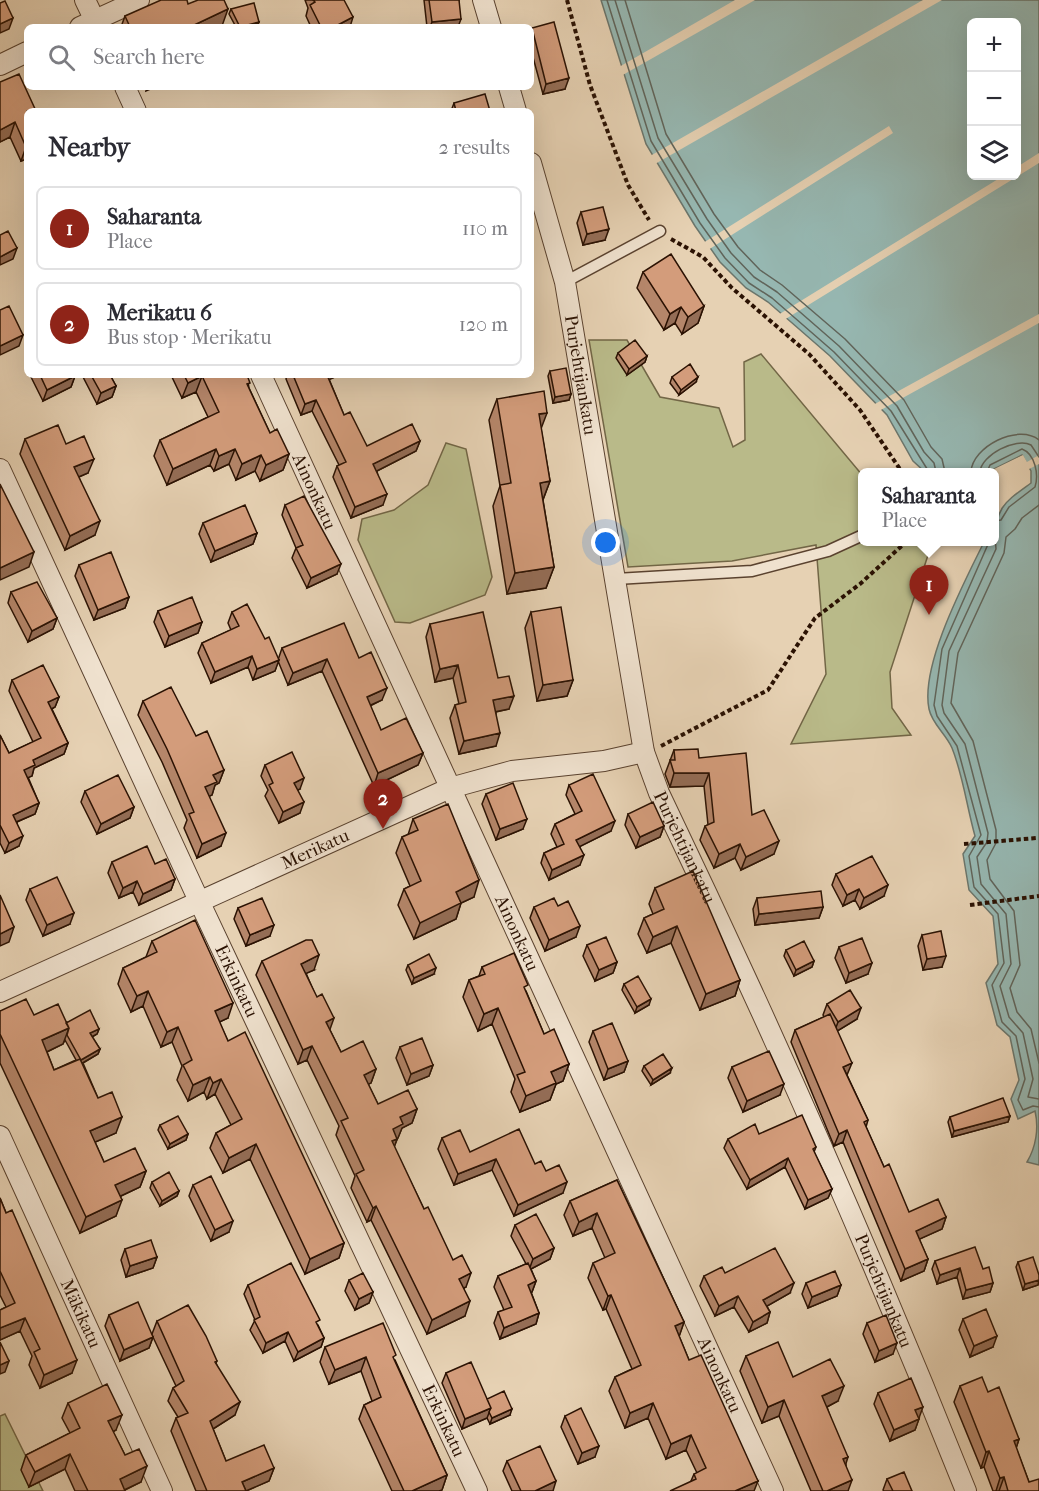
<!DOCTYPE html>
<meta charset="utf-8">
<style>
:root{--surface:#fff;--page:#f7f7f7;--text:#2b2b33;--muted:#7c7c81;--line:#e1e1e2;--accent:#8f2418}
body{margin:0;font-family:"IM FELL French Canon",serif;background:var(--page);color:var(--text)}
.controls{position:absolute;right:18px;top:18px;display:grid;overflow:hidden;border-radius:9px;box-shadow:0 6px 24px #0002}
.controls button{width:54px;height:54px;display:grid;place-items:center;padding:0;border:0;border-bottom:2px solid var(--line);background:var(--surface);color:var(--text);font:30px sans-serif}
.you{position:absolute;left:606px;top:543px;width:21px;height:21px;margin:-15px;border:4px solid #fff;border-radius:50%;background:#1a73e8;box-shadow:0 0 0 9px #1a73e833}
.badge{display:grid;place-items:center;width:39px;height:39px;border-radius:50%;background:var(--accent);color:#fff;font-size:20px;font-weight:700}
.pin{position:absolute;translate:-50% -50px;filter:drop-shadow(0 2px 3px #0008)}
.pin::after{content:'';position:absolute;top:32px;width:21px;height:18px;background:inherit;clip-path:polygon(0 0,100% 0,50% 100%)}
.popup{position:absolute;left:858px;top:468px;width:141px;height:78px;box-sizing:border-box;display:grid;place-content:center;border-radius:9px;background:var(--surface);filter:drop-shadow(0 2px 4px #0005);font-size:20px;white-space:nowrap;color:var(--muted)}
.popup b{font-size:22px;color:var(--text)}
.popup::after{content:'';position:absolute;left:50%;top:100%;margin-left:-12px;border:12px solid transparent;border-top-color:var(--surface)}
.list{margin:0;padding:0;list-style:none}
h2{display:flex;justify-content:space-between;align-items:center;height:78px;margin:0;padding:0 24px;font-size:26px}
h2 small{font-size:20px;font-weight:400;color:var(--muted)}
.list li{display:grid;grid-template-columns:39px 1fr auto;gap:18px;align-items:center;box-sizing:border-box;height:84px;margin:0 12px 12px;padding:0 12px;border:2px solid var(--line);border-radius:9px}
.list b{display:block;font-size:22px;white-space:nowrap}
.list p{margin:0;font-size:20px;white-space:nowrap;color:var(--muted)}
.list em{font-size:20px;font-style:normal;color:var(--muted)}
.icon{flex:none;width:33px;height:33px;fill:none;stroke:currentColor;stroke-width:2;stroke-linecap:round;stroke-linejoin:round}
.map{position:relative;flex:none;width:1039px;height:1491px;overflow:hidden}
.search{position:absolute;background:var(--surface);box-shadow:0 6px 24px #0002;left:24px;top:24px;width:510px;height:66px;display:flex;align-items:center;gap:15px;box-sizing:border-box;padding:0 21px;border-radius:9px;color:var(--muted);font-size:22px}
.panel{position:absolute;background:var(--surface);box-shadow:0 6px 24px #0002;left:24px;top:108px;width:510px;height:270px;border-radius:9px}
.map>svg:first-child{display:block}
</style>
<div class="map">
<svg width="1039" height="1491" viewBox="0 0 1039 1491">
<rect width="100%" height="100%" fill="#e6d1b3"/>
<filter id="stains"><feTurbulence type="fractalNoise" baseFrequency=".00333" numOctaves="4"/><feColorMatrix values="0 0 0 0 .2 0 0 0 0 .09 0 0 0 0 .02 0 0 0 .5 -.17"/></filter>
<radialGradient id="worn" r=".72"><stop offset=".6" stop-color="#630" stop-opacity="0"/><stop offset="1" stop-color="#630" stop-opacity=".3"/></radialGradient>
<path fill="#b9ba89" stroke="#726646" stroke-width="1.5" d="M589 340H627L660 397 719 408 733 447 745 440 744 362 761 354 863 476V542H922L929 552 890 672 892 708 911 735 791 744 826 674 816 545 732 561 628 567Z
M446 443 466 449 492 577 485 595 410 623 395 622 358 540 362 519 394 510 428 485Z
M5 1414 43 1491H0V1416Z"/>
<path fill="#96b7b1" stroke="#6b756b" stroke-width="1.5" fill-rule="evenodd" d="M601 0H1039V1165L1027 1162C1036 1147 1039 1128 1035 1111L1018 1119 1011 1099 1019 1080 1010 1037 997 1025 986 983 998 964 993 916 969 890 963 854 975 836C967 808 963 775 952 748 946 734 932 724 929 709 920 665 965 581 984 542H995C995 507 1005 502 1031 483V471L1022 455 988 472H925L913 461 887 415 830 356 768 302 746 288 720 262 695 226 646 144ZM972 22H1016V176H972Z"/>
<path fill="#e6d1b3" d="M735 0H755L621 76 619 67Z
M923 0H942L655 164 650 156Z
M889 126 893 133 708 250 703 243Z
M1039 153V163L784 320 778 315 1003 176H1016L1017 167Z
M1039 314V323L879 411 873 405Z
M1023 455 1027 462 1039 455V464L1027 470 1021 459 995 473 988 472Z"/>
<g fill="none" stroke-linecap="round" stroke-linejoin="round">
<path stroke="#60645a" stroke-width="1.5" d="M607 0 651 141 700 223 725 258 749 283 772 298 834 352 891 411 929 472
M615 0 658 138 707 219 731 253 754 277 777 292 839 346 897 406 924 452 934 463 936 472
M625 0 666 134 714 214 738 247 760 270 782 285 845 339 904 400 931 447 942 459 945 472
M971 472C972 447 1018 423 1039 440
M980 472C981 455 1016 437 1031 445L1039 457
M987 472 990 465 1022 449C1035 454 1039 474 1035 487L1009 507 1001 520 995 521
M1039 505 1022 518 1015 529 1006 537 1004 553 958 653 951 703 973 741 996 830V843L987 860 990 879 1014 911 1020 965 1010 988 1017 1012 1031 1029 1039 1063
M995 536 996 549 949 651 942 705 944 713 965 744 988 833 987 842 977 857 981 884 1006 914 1011 964 1000 986 1009 1017 1023 1033 1033 1079 1028 1097 1039 1099
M989 542 942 649 934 705 937 716 957 746 981 835 969 856 974 887 998 914 1004 963 992 985 1002 1022 1016 1036 1025 1079 1018 1100 1023 1110 1033 1106 1039 1107"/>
<defs>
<path id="service" d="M565 282 660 231
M616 579 752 571 828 551 863 535"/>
<g id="minor">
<path d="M85 0 98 27"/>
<path d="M483 0 491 27"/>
<path d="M80 27 139 0"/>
<path d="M0 65 27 52"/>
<path d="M125 87 136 111"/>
<path d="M509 87 516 111"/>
<path id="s1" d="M531 163 565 282 644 752 659 793C769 1022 872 1255 966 1491"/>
<path id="s2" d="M261 375 773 1491"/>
<path id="s3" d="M0 469 200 903 477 1491"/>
<path id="s4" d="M0 992 450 788 512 771 604 761 644 752"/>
<path id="s5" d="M0 1136 162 1491"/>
</g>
</defs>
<use href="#service" stroke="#5a422f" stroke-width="13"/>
<use href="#minor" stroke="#5a422f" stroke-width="22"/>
<path stroke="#2b1203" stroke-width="4" stroke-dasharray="4.5 3" stroke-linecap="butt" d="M567 0 590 85 628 185 649 220
M671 239 703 257 732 288 809 354 860 410 902 472
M661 746 768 690 815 618 860 584 906 542
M964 844 1037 838
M970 905 1039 896"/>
<use href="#service" stroke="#efe1ce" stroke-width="10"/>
<use href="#minor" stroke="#efe1ce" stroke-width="20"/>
</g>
<path fill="#b5866a" stroke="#2b1203" stroke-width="1.5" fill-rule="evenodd" d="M305 0H344L350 27H311L306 16 308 8Z
M424 0H459L458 27H427Z
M188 4 222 26 219 27H121L125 16Z
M231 9 259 22 257 27H236L229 14Z
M532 28 565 89 543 94 531 50V30Z
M0 82 36 111 27 159 21 161 10 137 0 142Z
M454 103 490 111H451Z
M581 212 605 240 583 245 577 223Z
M643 272 704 306 698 323 682 334 675 323 664 330 637 288Z
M618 353 647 356 645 362 627 375 616 358Z
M550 371 571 394 569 400 553 403 548 376Z
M30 375H75V376L71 387 43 401Z
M82 375H110L116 386 112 397 97 404Z
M171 375H247L249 388 270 433 289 454 283 470 260 481 255 471 236 480 229 464 214 471 210 465 167 485 154 456 160 440 208 417 196 392 182 398Z
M287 375H336L335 377 329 379 344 415 367 446 420 441 416 451 377 471 383 505 351 518 333 477 337 466 339 465 312 411 301 415 286 379Z
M672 377 696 382 679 395 670 383Z
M497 399 541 429 550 481 543 500 554 567 546 588 507 594 493 506 500 486 489 420Z
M25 439 66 444 88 473 79 477 95 535 65 550 20 454Z
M285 505 337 574 307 588 292 558 296 548 282 515Z
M203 523 257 533 253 544 211 562 199 534Z
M79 565 129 597 125 608 94 620 75 576Z
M11 592 57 618 53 629 28 642 8 603Z
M158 611 202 622 198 633 165 647 154 622Z
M232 612 265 639 278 660 282 648 359 658 382 700 370 706 381 730 423 753 418 765 374 786 322 671 288 685 278 661 275 671 253 680 248 667 211 683 198 653 202 643 231 630 228 623Z
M531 612 573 680 567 696 537 701 525 628Z
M430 624 498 678 509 709 496 712V746L459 754 450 718 455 705 459 704 453 678 435 682 426 637Z
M12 680 59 697 55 707 52 709 68 743 64 754 34 768 32 776 28 777 39 803 35 814 17 822 19 846 5 853 0 843V735L9 753 33 742 9 691Z
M143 701 196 736 224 770 219 783 215 785 212 795 209 796 221 846 197 858 184 828 187 820 162 762 138 715Z
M674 750 699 758 752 815 774 854 741 870 735 858 714 868 700 840 705 826 708 825 704 786 670 787 665 774Z
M265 765 300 789 298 790 300 813 279 823 265 796 268 790 261 776Z
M569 785 611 831 580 846V865L549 880 541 863 544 853 557 847 551 834 555 824 575 814 566 795Z
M85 791 134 807 130 818 97 834 81 802Z
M486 794 523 829 496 840 482 804Z
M628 814 664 826 660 837 636 848 625 825Z
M413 819 474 897 461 903 456 919 414 939 398 905 404 889 410 886 396 853 402 837 408 835Z
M112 862 155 864 175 879 171 890 139 905 133 892 119 898 108 873Z
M836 874 884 896 860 909 855 900 843 906 832 885Z
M655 888 740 980 735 996 700 1010 671 943 647 953 638 934 644 918 653 914 649 904Z
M30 889 70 924 43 936 26 900Z
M757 898 823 907 819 918 755 925 753 909Z
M558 906 576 937 545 951 530 918 534 907Z
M238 908 270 936 246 946 234 919Z
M922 935 942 967 923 970 918 946Z
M152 941 228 1018 219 1022 228 1041 344 1243 339 1258 305 1274 250 1159 223 1173 210 1148 216 1133 231 1125 215 1094 207 1099 204 1092 188 1101 177 1080 182 1066 172 1042 161 1047 143 1006 131 1012 118 984 123 968 146 957Z
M587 945 617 962 613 973 595 981 583 956Z
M839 947 868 974 846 983 835 958Z
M786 950 814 961 812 967 794 976 784 956Z
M262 961 314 970 306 973 330 1030 341 1052 376 1069 371 1083 368 1084 378 1104 417 1109 412 1123 402 1128 394 1147 424 1209 466 1287 464 1288 465 1316 427 1334 371 1220 367 1222 351 1188 355 1176 336 1135 339 1126 307 1060 298 1064 256 975Z
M408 965 434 974 412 984 406 970Z
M482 967 526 991 544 1034 569 1064 563 1081 556 1084 550 1100 520 1112 511 1092 515 1079 492 1024 478 1031 463 997 469 980 479 976Z
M624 984 649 1005 635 1013 622 990Z
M827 1004 857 1019 837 1031 847 1075 868 1120 866 1127 884 1167 909 1212 946 1217 942 1229 919 1239 928 1259 924 1271 901 1281 843 1142 834 1146 791 1042 795 1030 824 1017 823 1015Z
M0 1011 34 1015 99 1029 97 1034 92 1037 100 1049 98 1054 83 1063 98 1098 116 1133 95 1142 104 1162 146 1171 140 1187 121 1196 116 1216 80 1233 0 1063ZM65 1040 76 1060 54 1070 47 1052 63 1044Z
M593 1031 628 1061 624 1072 604 1080 589 1042Z
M400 1047 433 1065 429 1076 407 1085 396 1058Z
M644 1066 670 1073 651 1085 642 1071Z
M732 1067 780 1095 743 1112 728 1078Z
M1010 1116 1008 1122 952 1137 948 1122 950 1117Z
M160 1125 188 1134 186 1140 168 1149 158 1130Z
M759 1134 816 1147 814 1152 832 1189 828 1198 805 1209 785 1167 747 1189 724 1148 728 1139Z
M442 1138 470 1152 535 1164 563 1193 514 1216 492 1170 454 1185 438 1149Z
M617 1180 684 1322 679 1336 689 1360 758 1481H691L694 1474 697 1473 686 1450 666 1459 648 1418 625 1428 609 1391 615 1377 632 1369 606 1309 603 1310 588 1278 593 1263 605 1258 592 1228 573 1236 564 1215 570 1201Z
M152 1182 179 1191 177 1196 160 1206 150 1188Z
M193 1185 229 1232 211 1241 189 1196Z
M0 1198 72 1373 40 1388 29 1365 32 1356 20 1331 0 1340V1310L6 1307 0 1295Z
M515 1225 554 1248 550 1259 531 1269 536 1281 532 1292H531L539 1313 536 1324 500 1339 494 1323 498 1312 504 1310 494 1287 498 1276 526 1264 511 1236Z
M125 1249 157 1257 153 1268 126 1277 121 1260Z
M935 1261 983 1269 993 1283 990 1292 963 1299 957 1277 937 1284 932 1269Z
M1018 1262 1039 1275 1038 1285 1023 1290 1016 1267Z
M725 1273 790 1293 767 1306 770 1312 767 1323 749 1332 734 1307 715 1316 700 1286 704 1276Z
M349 1280 373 1292 369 1303 355 1310 345 1291Z
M806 1283 841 1285 837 1296 808 1308 802 1294Z
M248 1285 318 1325 324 1338 321 1347 294 1361 285 1341 263 1353 250 1330 255 1320 244 1294Z
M109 1315 152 1334 157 1321 217 1361 216 1363 235 1415 213 1429 226 1461 274 1468 269 1481 246 1491H196L171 1431 176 1418 178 1417 168 1401 173 1388 176 1386 152 1335 153 1337 149 1348 120 1361 105 1326Z
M963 1319 993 1347 970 1357 959 1330Z
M867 1323 893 1354 875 1362 863 1334Z
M325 1347 395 1360 447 1475 442 1490 439 1491H392L359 1419 364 1405 372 1401 361 1371 329 1384 320 1362Z
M746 1356 793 1377 838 1401 827 1407 846 1465 848 1491H811L779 1416 762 1423 740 1371Z
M446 1373 487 1399 510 1415 490 1424 487 1418 462 1429 442 1383Z
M960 1386 988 1392 1019 1439 1016 1448 1029 1482 1039 1491H993L984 1467 981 1468 954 1402Z
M878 1393 919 1418 915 1430 890 1441 874 1404Z
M68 1403 116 1430 113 1432 125 1455 141 1482 125 1490V1491H75L65 1469 29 1487 21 1470 26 1455 70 1433 62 1418Z
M565 1416 595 1457 578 1464 561 1427Z
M507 1461 553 1491H512L503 1471Z
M887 1479 912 1491H884L883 1490Z"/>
<path fill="#946d56" stroke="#2b1203" stroke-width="1.5" d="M228 9 222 26 219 27H190Z
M353 17 350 27H334Z
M13 18 9 29 0 33V24Z
M461 19 458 27H430L432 22Z
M259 22 257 27H242Z
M569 78 565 89 543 94 546 84Z
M147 87H155L146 91Z
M15 122 10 137 0 142V130Z
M27 146V159L21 161 26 147Z
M609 229 605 240 583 245 587 234Z
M17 248 13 259 0 265V257Z
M704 306 698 323 682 334 688 317Z
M681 307 675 323 664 330 670 314Z
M23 335 19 346 0 355V346Z
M647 356 645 362 627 375 629 369Z
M325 375H336L335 377 322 383Z
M75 376 71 387 43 401 47 390Z
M202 376 196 392 182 398 188 383Z
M698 377 696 382 679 395 681 390Z
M116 386 112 397 97 404 101 393Z
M571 394 569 400 553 403 555 397Z
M316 400 312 411 301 415 305 404Z
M547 413 539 434V414Z
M420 441 416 451 369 475 373 464Z
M216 449 210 465 167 485 173 469Z
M235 449 229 464 214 471 219 456Z
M289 454 283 470 260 481 266 465Z
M261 455 255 471 236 480 242 464Z
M94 459 88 473 69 481 74 467Z
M550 481 542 502 540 483Z
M387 494 383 505 351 518 355 507Z
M100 521 95 535 65 550 70 536Z
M257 533 253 544 211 562 215 551Z
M34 552 29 567 0 580V568Z
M341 564 337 574 307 588 311 578Z
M554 567 546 588 507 594 515 573Z
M129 597 125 608 94 620 98 610Z
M57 618 53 629 28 642 32 631Z
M202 622 198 633 165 647 169 636Z
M252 656 248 667 211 683 215 672Z
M327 659 322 671 288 685 293 673Z
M279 660 275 671 253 680 257 669Z
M458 665 453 678 435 682 440 669Z
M573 680 567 696 537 701 543 685Z
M387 688 382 700 362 709 367 697Z
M514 696 509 709 489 713 493 700Z
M59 697 55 707 44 713 48 702Z
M500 733 496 746 459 754 464 741Z
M68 743 64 754 34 768 32 776 21 781 24 770 33 760Z
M423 753 418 765 374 786 378 773Z
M224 770 219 783 215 785 212 795 200 801 205 787 213 775Z
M674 773H709L704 786 670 787Z
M304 778 300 789 290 794 294 783Z
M304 802 300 813 279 823 283 812Z
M39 803 35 814 9 825 13 815Z
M134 807 130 818 97 834 101 824Z
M527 819 523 829 496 840 500 829Z
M615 821 611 831 573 850 576 840Z
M664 826 660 837 636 848 640 837Z
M226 833 221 846 197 858 202 844Z
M23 836 19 846 5 853 9 843Z
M779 841 774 854 741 870 746 857Z
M740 844 735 858 714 868 719 854Z
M584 855 580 865 549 880 552 870Z
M175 879 171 890 139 905 143 894Z
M479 880 474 897 461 903 456 919 414 939 420 923 456 892Z
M137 881 133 892 119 898 123 888Z
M888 885 884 896 860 909 864 898Z
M859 889 855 900 843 906 847 895Z
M823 907 819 918 755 925 759 914Z
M74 913 70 924 43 936 47 925Z
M274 925 270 936 246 946 250 935Z
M580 926 576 937 545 951 549 940Z
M677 926 671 943 647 953 653 937Z
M14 927 9 942 0 946V934Z
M319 955 314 970 296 978 301 964Z
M946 956 942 967 923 970 927 959Z
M814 961 812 967 794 976 796 970Z
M617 962 613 973 595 981 599 970Z
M872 963 868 974 846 983 849 973Z
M436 968 434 974 412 984 414 978Z
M740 980 735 996 700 1010 706 994Z
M148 991 143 1006 131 1012 137 996Z
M651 999 649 1005 635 1013 637 1007Z
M233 1003 228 1018 209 1027 215 1011Z
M498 1008 492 1024 478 1031 484 1014Z
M861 1008 857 1019 834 1033 838 1022Z
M334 1018 329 1032 326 1022Z
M178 1027 172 1042 161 1047 167 1032Z
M69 1028 63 1044 36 1057 42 1040Z
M99 1029 97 1034 88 1039 90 1033Z
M312 1046 307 1060 298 1064 303 1050Z
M100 1049 98 1054 79 1065 81 1060Z
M628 1061 624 1072 604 1080 608 1069Z
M852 1063 847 1075 843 1067Z
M569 1064 563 1081 556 1084 550 1100 520 1112 526 1096 551 1072Z
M433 1065 429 1076 407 1085 411 1074Z
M672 1068 670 1073 651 1085 653 1080Z
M376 1069 371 1083 359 1089 364 1075Z
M210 1077 204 1092 188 1101 193 1085Z
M221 1079 215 1094 207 1099 213 1083Z
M784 1084 780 1095 743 1112 747 1101Z
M417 1109 412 1123 402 1128 398 1138 387 1143 393 1129 400 1117Z
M1010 1116 1008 1122 952 1137 954 1131Z
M122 1117 116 1133 84 1147 90 1131Z
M847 1130 843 1142 834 1146 839 1134Z
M188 1134 186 1140 168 1149 170 1144Z
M397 1139 392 1153V1141Z
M256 1144 250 1159 223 1173 229 1158Z
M788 1158 785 1167 747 1189 750 1180Z
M496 1159 492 1170 454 1185 458 1174Z
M146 1171 140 1187 110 1201 115 1185Z
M567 1182 563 1193 514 1216 518 1205Z
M832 1189 828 1198 805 1209 808 1200Z
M179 1191 177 1196 160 1206 162 1201Z
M122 1200 116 1216 80 1233 86 1217Z
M376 1206 371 1220 367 1222 373 1208Z
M597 1213 592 1228 573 1236 579 1222Z
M946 1217 942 1229 911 1243 916 1231Z
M233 1221 229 1232 211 1241 215 1230Z
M344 1243 339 1258 305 1274 310 1259Z
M554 1248 550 1259 529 1270 533 1259Z
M157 1257 153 1268 126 1277 130 1266Z
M928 1259 924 1271 901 1281 905 1269Z
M960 1268 957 1277 937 1284 940 1275Z
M471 1273 466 1287 454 1293 459 1279Z
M1039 1280 1038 1285 1023 1290 1025 1284Z
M536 1281 532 1292 524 1296 528 1285Z
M794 1283 790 1293 760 1310 763 1300Z
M993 1283 990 1292 963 1299 966 1290Z
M841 1285 837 1296 808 1308 812 1297Z
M373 1292 369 1303 355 1310 359 1299Z
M611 1295 606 1309 603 1310 608 1296Z
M738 1296 734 1307 715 1316 719 1306Z
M470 1301 465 1316 427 1334 432 1320Z
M770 1312 767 1323 749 1332 753 1322Z
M539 1313 536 1324 500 1339 504 1328Z
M25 1318 20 1331 0 1340V1328Z
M684 1322 679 1337 675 1326Z
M288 1332 285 1341 263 1353 266 1343Z
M997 1336 993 1347 970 1357 974 1346Z
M153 1337 149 1348 120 1361 124 1350Z
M324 1338 321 1347 294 1361 298 1352Z
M897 1343 893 1354 875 1362 879 1351Z
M366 1357 361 1371 329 1384 335 1370Z
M77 1360 72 1373 40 1388 44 1375Z
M9 1361 5 1372 0 1374V1365Z
M844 1386 838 1401 817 1412 822 1396Z
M784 1400 779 1416 762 1423 768 1407Z
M240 1402 235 1415 205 1434 210 1421Z
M653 1403 648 1418 625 1428 630 1413Z
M923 1407 919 1418 911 1421 915 1410Z
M491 1408 487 1418 462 1429 465 1419Z
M512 1409 510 1415 490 1424 492 1418Z
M122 1415 116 1430 103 1437 108 1421Z
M919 1419 915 1430 890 1441 894 1430Z
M691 1435 686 1450 666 1459 671 1444Z
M1019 1439 1014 1455V1441Z
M599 1446 595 1457 578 1464 582 1453Z
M989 1451 984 1467 981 1468 986 1452Z
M70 1454 65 1469 29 1487 35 1472Z
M848 1457 843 1473V1459Z
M147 1466 141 1482 122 1491 120 1479Z
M274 1468 269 1481 246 1491 242 1482Z
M447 1475 442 1490 439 1491H412Z
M1004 1477 999 1491H996L1000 1478Z
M852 1480 848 1491H827Z
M556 1481 553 1491H535Z
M758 1481 754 1491H735Z"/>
<path fill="#d39c7b" stroke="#2b1203" stroke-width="1.5" d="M161 0H187L188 4 198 0H224L228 9 190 27H130L125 16Z
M313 0H344L353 17 334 27H321L310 5 315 2Z
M429 0H459L461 19 432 22Z
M5 1 13 18 0 24V3Z
M254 3 259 22 240 27 231 9Z
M554 22 569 78 546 84 532 28Z
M19 74 36 111H27L26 147 15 122 0 130V82Z
M485 94 490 111H456L454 103Z
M603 207 609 229 587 234 581 212Z
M8 231 17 248 0 257V235Z
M671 254 704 306 688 317 681 307 670 314 643 272Z
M9 306 23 335 0 346V310Z
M635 340 647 356 629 369 618 353Z
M690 364 698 377 681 390 672 377Z
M566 368 571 394 555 397 550 371Z
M40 375H75V376L47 390Z
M91 375H110L116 386 101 393Z
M184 375H247L250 383 247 384 270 433 277 429 289 454 266 465 261 455 242 464 235 449 219 456 216 449 173 469 160 440 219 412 202 376 188 383Z
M293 375H327L344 415 350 412 367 446 412 424 420 441 373 464 387 494 355 507 337 466 346 462 316 400 305 404Z
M544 391 547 413 539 414 550 481 540 483 554 567 515 573 500 485 511 483 497 399Z
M58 425 66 444 84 436 94 459 74 467 100 521 70 536 25 439Z
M0 484 34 552 0 568Z
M304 496 341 564 311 578 296 548 303 545 285 505Z
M245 505 257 533 215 551 203 523Z
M111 552 129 597 98 610 79 565Z
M37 582 57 618 32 631 11 592Z
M192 597 202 622 169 636 158 611Z
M247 604 265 639 269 637 279 660 257 669 252 656 215 672 202 643 239 626 232 612Z
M561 607 573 680 543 685 531 612Z
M483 612 498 678 509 676 514 696 493 700 500 733 464 741 455 705 466 702 458 665 440 669 430 624Z
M344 623 359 658 371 652 387 688 367 697 381 730 406 718 423 753 378 773 327 659 293 673 282 648Z
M43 665 59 697 48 702 68 743 33 760 35 765 24 770 39 803 13 815 23 836 9 843 0 825V735L9 753 41 738 12 680Z
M171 687 196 736 207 731 224 770 213 775 217 782 205 787 226 833 202 844 189 814 194 812 167 749 143 701Z
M698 749 699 758 746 753 752 815 764 810 779 841 746 857 740 844 719 854 705 826 714 822 709 773H674L670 760H675L674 750Z
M292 752 304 778 294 783 304 802 283 812 269 785 273 783 265 765Z
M593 774 615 821 576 840 584 855 552 870 544 853 564 844 555 824 582 811 569 785Z
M118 775 134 807 101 824 85 791Z
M513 783 527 819 500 829 486 794Z
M653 802 664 826 640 837 628 814Z
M448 804 479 880 456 892 461 903 420 923 404 889 421 881 402 837 418 830 413 819Z
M147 846 155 864 166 859 175 879 143 894 137 881 123 888 112 862Z
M872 856 888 885 864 898 859 889 847 895 836 874Z
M693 871 740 980 706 994 677 926 653 937 644 918 664 909 655 888Z
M57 877 74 913 47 925 30 889Z
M821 891 823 907 759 914 757 898Z
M0 895 14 927 0 934Z
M262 898 274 925 250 935 238 908Z
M554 898 558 906 568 901 580 926 549 940 534 907Z
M195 920 233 1003 215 1011 228 1041 245 1032 344 1243 310 1259 256 1144 229 1158 216 1133 242 1119 221 1079 213 1083 210 1077 193 1085 183 1065 192 1060 178 1027 167 1032 148 991 137 996 123 968 157 952 152 941Z
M941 931 946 956 927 959 922 935Z
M606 937 617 962 599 970 587 945Z
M862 938 872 963 849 973 839 947Z
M306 940H312L319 955 301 964 317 997 322 994 334 1018 326 1022 341 1052 363 1041 376 1069 364 1075 378 1104 408 1090 417 1109 400 1117 403 1124 393 1129 397 1139 392 1141 424 1209 428 1207 453 1260 462 1255 471 1273 459 1279 470 1301 432 1320 376 1206 373 1208 356 1174 364 1170 341 1121 348 1118 312 1046 303 1050 262 961Z
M804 941 814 961 796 970 786 950Z
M514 953 528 985 524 987 544 1034 554 1029 569 1064 551 1072 556 1083 526 1096 517 1075 525 1072 498 1008 484 1014 469 980 485 974 482 967Z
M429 954 436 968 414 978 408 965Z
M638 976 651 999 637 1007 624 984Z
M850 990 861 1008 838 1022 827 1004Z
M26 999 34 1015 58 1004 69 1028 42 1040 54 1070 80 1059 98 1098 112 1092 122 1117 90 1131 104 1162 135 1148 146 1171 115 1185 122 1200 86 1217 0 1034V1011Z
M90 1010 99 1029 90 1033 100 1049 81 1060 67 1035 69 1028 66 1023Z
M830 1014 852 1063 843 1067 868 1120 864 1122 884 1167 889 1164 909 1212 938 1199 946 1217 916 1231 928 1259 905 1269 847 1130 839 1134 795 1030Z
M612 1023 628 1061 608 1069 593 1031Z
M422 1038 433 1065 411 1074 400 1047Z
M769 1051 784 1084 747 1101 732 1067Z
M663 1054 672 1068 653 1080 644 1066Z
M1003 1098 1010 1116 954 1131 950 1117Z
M802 1115 816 1147 813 1149 832 1189 808 1200 788 1158 750 1180 728 1139 755 1124 759 1134Z
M178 1116 188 1134 170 1144 160 1125Z
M519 1129 535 1164 541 1161 546 1171 559 1165 567 1182 518 1205 496 1159 458 1174 442 1138 460 1130 470 1152Z
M169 1172 179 1191 162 1201 152 1182Z
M211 1176 233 1221 215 1230 193 1185Z
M617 1180 684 1322 675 1326 689 1360 701 1355 758 1481 735 1491H670L696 1479 694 1474 706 1468 691 1435 671 1444 653 1403 630 1413 615 1377 641 1365 611 1295 608 1296 593 1263 615 1253 597 1213 579 1222 570 1201Z
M0 1198 6 1213 12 1210 77 1360 44 1375 34 1352 40 1349 25 1318 0 1328V1310L15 1303 0 1271Z
M536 1214 554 1248 533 1259 515 1225Z
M151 1240 157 1257 130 1266 125 1249Z
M975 1247 983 1269 989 1267 993 1283 966 1290 960 1268 940 1275 935 1261Z
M775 1248 794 1283 763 1300 770 1312 753 1322 738 1296 719 1306 704 1276 722 1267 725 1273Z
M1033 1257 1039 1275V1280L1025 1284 1018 1262Z
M291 1263 320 1320 316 1322 324 1338 298 1352 288 1332 266 1343 254 1320 260 1317 248 1285Z
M528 1263 536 1281 528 1285 539 1313 504 1328 498 1312 512 1307 498 1276Z
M835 1271 841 1285 812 1297 806 1283Z
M363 1273 373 1292 359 1299 349 1280Z
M138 1302 153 1337 124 1350 109 1315Z
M188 1305 206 1336 217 1361 215 1362 240 1402 210 1421 226 1461 264 1445 274 1468 242 1482 246 1491H207L176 1418 188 1413 173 1388 184 1381 157 1321Z
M986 1309 997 1336 974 1346 963 1319Z
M886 1315 897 1343 879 1351 867 1323Z
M383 1323 396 1355 393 1357 447 1475 412 1491H404L364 1405 381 1397 366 1357 335 1370 325 1347Z
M0 1342 9 1361 0 1365Z
M778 1342 793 1377 830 1359 844 1386 822 1396 848 1457 843 1459 852 1480 827 1491H823L784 1400 768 1407 746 1356Z
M471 1362 491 1408 465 1419 446 1373Z
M982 1377 988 1392 999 1387 1019 1439 1014 1441 1029 1482 1039 1479V1491H1008L1004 1477 1000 1478 989 1451 986 1452 960 1386Z
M911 1378 923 1407 915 1410 919 1419 894 1430 878 1393Z
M107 1384 122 1415 108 1421 125 1455 139 1449 147 1466 120 1479 125 1491H88L70 1454 35 1472 26 1455 80 1428 68 1403Z
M504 1391 512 1409 492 1418 489 1412 491 1408 487 1399Z
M581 1408 599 1446 582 1453 565 1416Z
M540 1446 556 1481 535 1491H521L507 1461Z
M904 1472 912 1491H893L887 1479Z"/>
<g text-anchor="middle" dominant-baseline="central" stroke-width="6" stroke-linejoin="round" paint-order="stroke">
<g font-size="18" fill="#2b1203" stroke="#efe1ce">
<text stroke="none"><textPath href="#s1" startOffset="218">Purjehtijankatu</textPath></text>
<text stroke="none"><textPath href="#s2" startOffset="128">Ainonkatu</textPath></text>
<text stroke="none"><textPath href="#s1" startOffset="704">Purjehtijankatu</textPath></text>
<text stroke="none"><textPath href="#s4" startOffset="346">Merikatu</textPath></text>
<text stroke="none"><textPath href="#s2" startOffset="614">Ainonkatu</textPath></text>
<text stroke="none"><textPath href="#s3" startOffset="564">Erkinkatu</textPath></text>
<text stroke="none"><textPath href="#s1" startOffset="1190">Purjehtijankatu</textPath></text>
<text stroke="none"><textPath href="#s5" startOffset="195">Mäkikatu</textPath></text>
<text stroke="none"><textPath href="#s2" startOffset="1100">Ainonkatu</textPath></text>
<text stroke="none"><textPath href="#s3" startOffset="1050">Erkinkatu</textPath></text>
</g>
</g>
<rect width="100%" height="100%" filter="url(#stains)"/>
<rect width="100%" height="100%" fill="url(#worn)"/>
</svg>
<div class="controls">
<button>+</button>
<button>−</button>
<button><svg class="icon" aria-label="layers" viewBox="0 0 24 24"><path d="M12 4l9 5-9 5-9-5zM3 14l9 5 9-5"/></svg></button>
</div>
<div class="you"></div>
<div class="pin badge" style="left:929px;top:615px">1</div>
<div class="popup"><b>Saharanta</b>Place</div>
<div class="pin badge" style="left:383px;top:829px">2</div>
<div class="search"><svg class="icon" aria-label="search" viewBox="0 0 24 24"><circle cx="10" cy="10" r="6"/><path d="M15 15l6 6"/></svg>Search here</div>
<section class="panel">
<h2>Nearby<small>2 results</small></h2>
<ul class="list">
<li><span class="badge">1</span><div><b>Saharanta</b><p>Place</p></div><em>110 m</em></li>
<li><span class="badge">2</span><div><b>Merikatu 6</b><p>Bus stop · Merikatu</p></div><em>120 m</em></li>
</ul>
</section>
</div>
